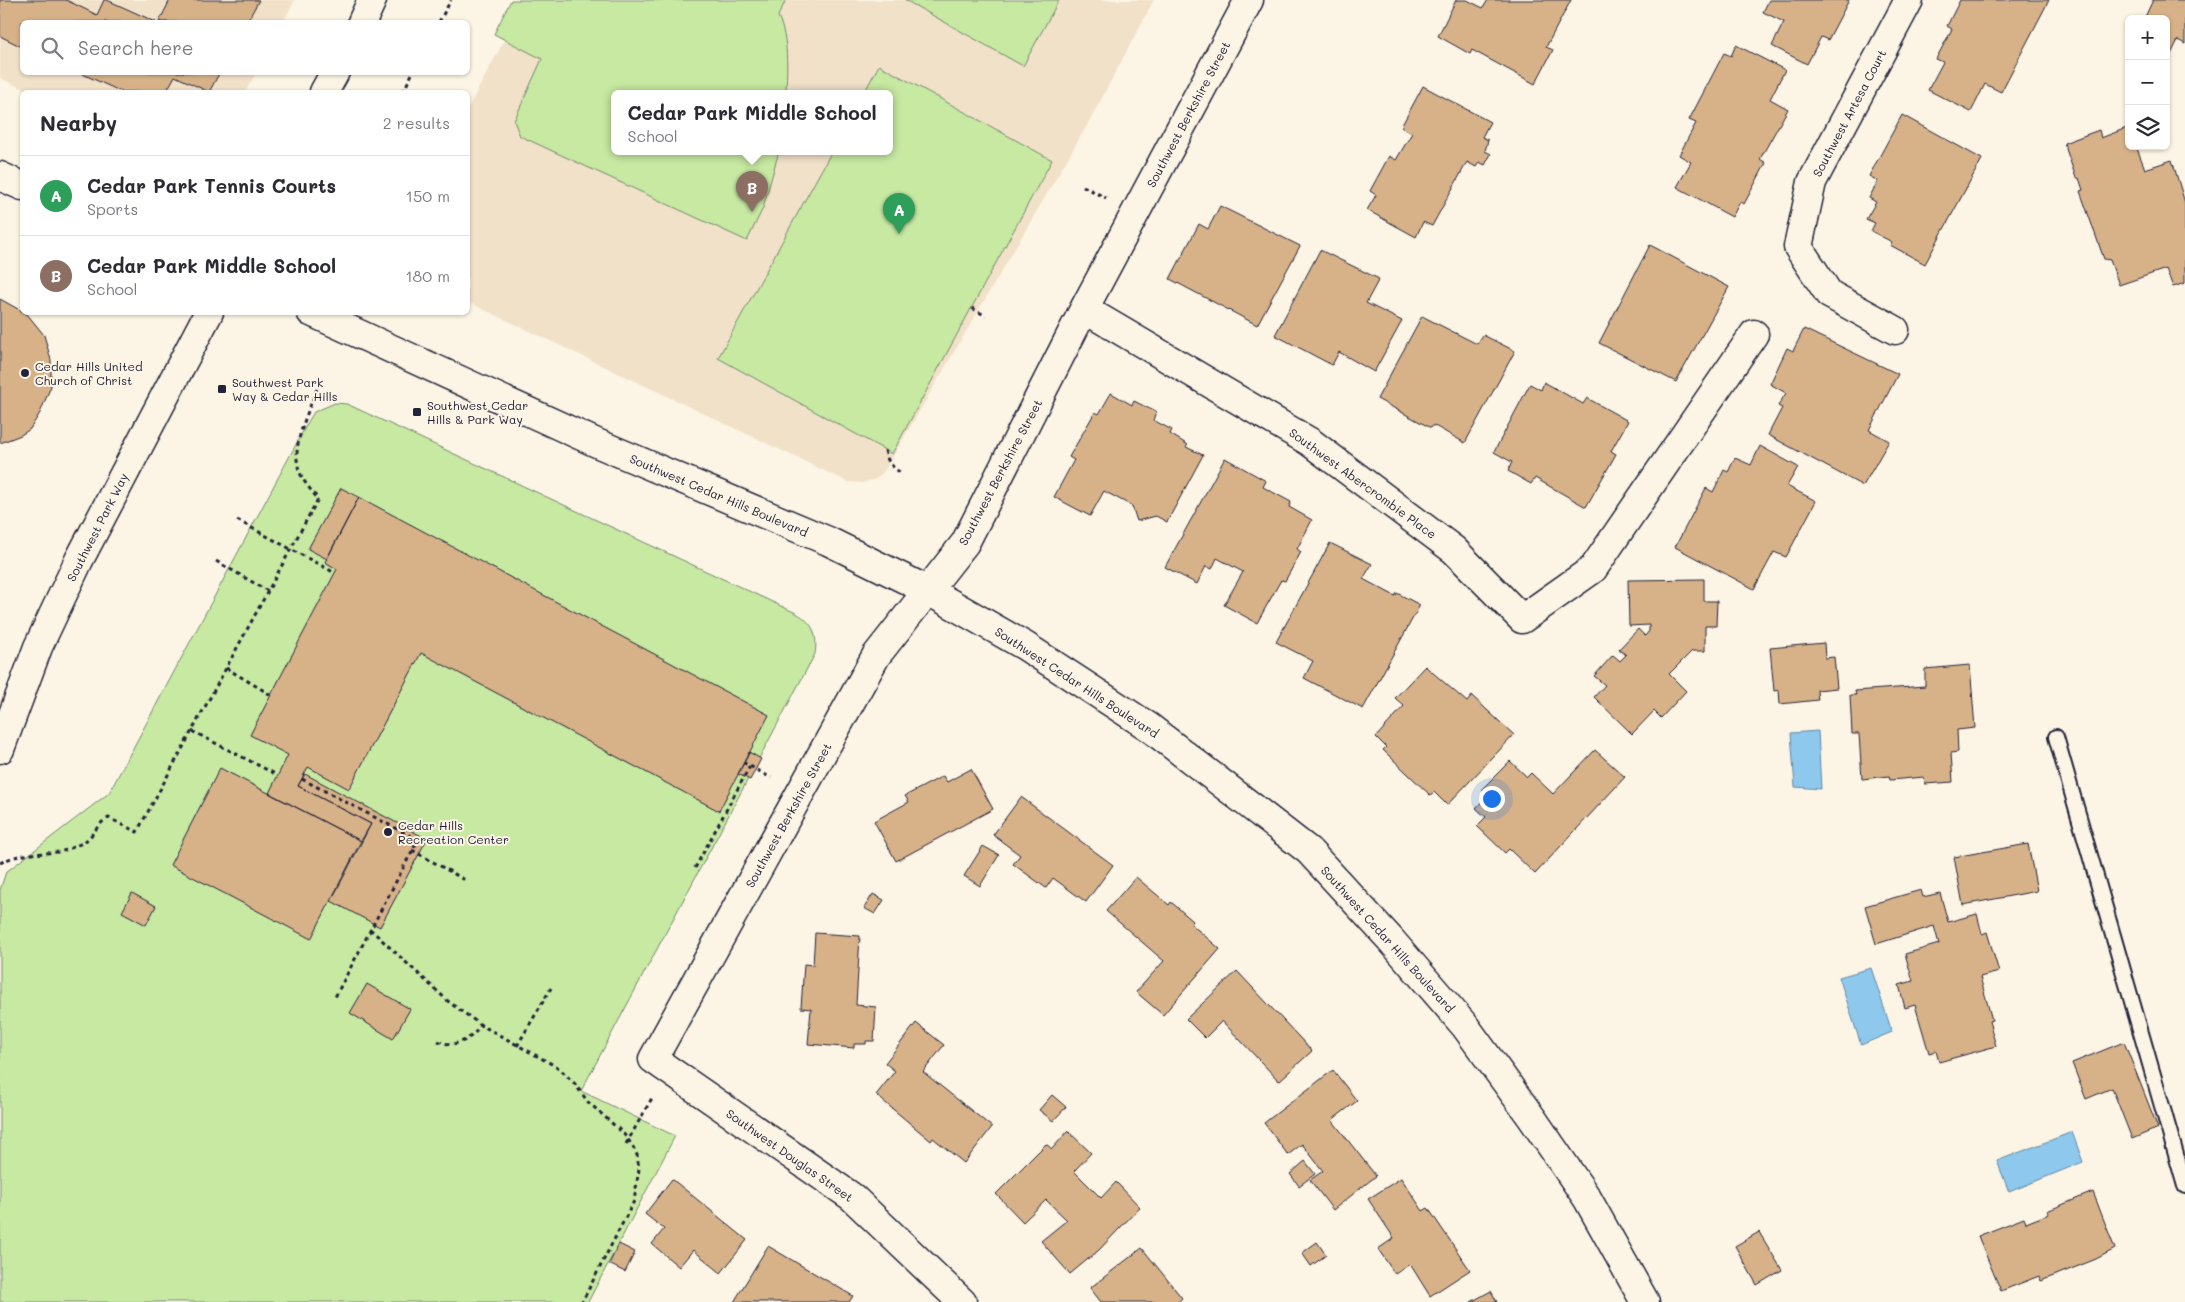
<!DOCTYPE html>
<meta charset="utf-8">
<style>
:root{--surface:#fff;--page:#f7f7f7;--text:#2b2b33;--muted:#7c7c81;--line:#e1e1e2;--accent:#22223b}
body{margin:0;font-family:Mali,sans-serif;background:var(--page);color:var(--text)}
.controls{position:absolute;right:15px;top:15px;display:grid;overflow:hidden;border-radius:8px;box-shadow:0 1px 4px #0004}
.controls button{width:45px;height:45px;display:grid;place-items:center;padding:0;border:0;border-bottom:1px solid var(--line);background:var(--surface);color:var(--text);font:25px sans-serif}
.you{position:absolute;left:1491px;top:798px;width:18px;height:18px;margin:-12px;border:4px solid #fff;border-radius:50%;background:#1a73e8;box-shadow:0 0 0 8px #1a73e833}
.badge{display:grid;place-items:center;width:32px;height:32px;border-radius:50%;background:var(--accent);color:#fff;font-size:16px;font-weight:700}
.pin{position:absolute;translate:-50% -41px;filter:drop-shadow(0 1px 2px #0008)}
.pin::after{content:'';position:absolute;top:26px;width:18px;height:15px;background:inherit;clip-path:polygon(0 0,100% 0,50% 100%)}
.popup{position:absolute;left:611px;top:90px;width:282px;height:65px;box-sizing:border-box;display:grid;place-content:center;border-radius:8px;background:var(--surface);filter:drop-shadow(0 1px 4px #0005);font-size:16px;white-space:nowrap;color:var(--muted)}
.popup b{font-size:19px;color:var(--text)}
.popup::after{content:'';position:absolute;left:50%;top:100%;margin-left:-10px;border:10px solid transparent;border-top-color:var(--surface)}
.list{margin:0;padding:0;list-style:none}
h2{display:flex;justify-content:space-between;align-items:center;height:65px;margin:0;padding:0 20px;font-size:21px}
h2 small{font-size:16px;font-weight:400;color:var(--muted)}
.list li{display:grid;grid-template-columns:32px 1fr auto;gap:15px;align-items:center;box-sizing:border-box;height:80px;padding:0 20px;border-top:1px solid var(--line)}
.list b{display:block;font-size:19px;white-space:nowrap}
.list p{margin:0;font-size:16px;white-space:nowrap;color:var(--muted)}
.list em{font-size:16px;font-style:normal;color:var(--muted)}
.icon{flex:none;width:28px;height:28px;fill:none;stroke:currentColor;stroke-width:2;stroke-linecap:round;stroke-linejoin:round}
.map{position:relative;flex:none;width:2185px;height:1302px;overflow:hidden}
.search{position:absolute;background:var(--surface);box-shadow:0 1px 4px #0004;left:20px;top:20px;width:450px;height:55px;display:flex;align-items:center;gap:12px;box-sizing:border-box;padding:0 18px;border-radius:8px;color:var(--muted);font-size:19px}
.panel{position:absolute;background:var(--surface);box-shadow:0 1px 4px #0004;left:20px;top:90px;width:450px;height:225px;border-radius:8px}
.map>svg:first-child{display:block}
</style>
<div class="map">
<svg width="2185" height="1302" viewBox="0 0 2185 1302">
<rect width="100%" height="100%" fill="#fcf5e5"/>
<filter id="ink" filterUnits="userSpaceOnUse"><feTurbulence type="fractalNoise" baseFrequency=".02" numOctaves="2"/><feDisplacementMap in="SourceGraphic" scale="10" xChannelSelector="R" yChannelSelector="G"/><feConvolveMatrix kernelMatrix="1 2 1 2 8 2 1 2 1" color-interpolation-filters="sRGB"/></filter>
<g filter="url(#ink)">
<path fill="#f1e1c9" fill-rule="evenodd" d="M0 0H295L283 22H22V72L256 73 245 92H30L0 78Z
M526 0H1154L1089 122 885 470 876 479 862 483 848 482 468 302V108ZM614 93H890V151H614Z"/>
<path fill="#c7e9a2" stroke="#74866e" d="M511 0H786L778 16C789 40 787 68 786 93H614V151H779L763 208 747 241 520 136 514 121 542 59 494 34Z
M905 0H1059L1023 66Z
M879 65 1052 160 892 454 718 358 832 151H890V93H864Z
M335 403 347 404 796 613C813 622 818 635 815 654L581 1091 675 1136 588 1302H0V890L6 872 109 793 308 422 314 412Z"/>
<path fill="#8ec8ed" stroke="#6386a6" d="M1818 731 1821 789 1795 787 1791 733Z
M1871 968 1892 1032 1861 1045 1839 977Z
M2072 1132 2083 1162 2009 1192 1997 1161Z"/>
<path fill="#d7b289" stroke="#22223b" d="M0 0H66L97 15 104 0H107L156 22H22V47L0 36Z
M170 0H259L247 22H159Z
M1456 0H1467L1483 8 1488 0H1571L1546 47 1553 50 1535 84 1472 50 1470 54 1438 36Z
M1769 0H1849L1828 40 1821 37 1807 64 1772 46 1784 22 1763 12Z
M1960 0H2049L2001 92 1985 84 1971 112 1928 90 1943 62 1936 59 1952 29 1947 26Z
M2153 0H2185V44L2178 40 2170 56 2166 55V19H2144Z
M1736 45 1785 70 1770 99 1788 109 1760 159 1766 163 1744 204 1740 202 1732 217 1677 187 1691 162 1679 155 1696 123 1689 120 1724 53 1731 56Z
M78 72H220L209 92 175 76 166 92H122Z
M1423 86 1490 122 1482 137 1488 140 1485 151 1491 154 1485 165 1479 162 1476 167 1467 162 1432 226 1423 222 1416 237 1367 210 1376 195 1370 191 1389 156 1396 160 1412 133 1401 127Z
M1902 115 1982 159 1925 264 1890 245 1892 242 1871 231 1875 223 1866 219 1876 202 1869 198 1878 181 1869 176Z
M2129 127V146H2136L2145 169 2172 160 2185 203V283L2173 287 2166 269 2119 285 2110 260 2104 259 2080 191 2083 190 2079 178H2076L2064 143 2099 130 2101 138Z
M1220 206 1300 246 1257 325 1170 279 1199 224 1208 229Z
M1650 245 1729 287 1676 382 1599 343Z
M1320 250 1379 279 1366 303 1402 321 1374 372 1339 352 1332 365 1275 335Z
M0 299 27 314 44 335 51 360V386L40 413 30 429 21 435 0 443Z
M1422 316 1477 344 1483 335 1515 351 1465 443 1433 425 1431 428 1377 399Z
M1804 329 1898 374 1869 430 1889 441 1863 486 1768 435 1782 408 1778 406 1786 393 1770 384 1787 348 1793 351Z
M1544 382 1583 404 1587 398 1628 421 1611 451 1616 454 1586 507 1535 478 1531 484 1508 471 1512 462 1494 452 1530 384 1541 390Z
M1111 393 1132 405 1134 401 1156 412 1153 420 1172 430 1170 434 1188 445 1186 447 1203 455 1167 522 1156 516 1137 521 1132 506 1104 491 1090 516 1054 497 1074 460 1069 457 1095 412 1099 414Z
M1760 446 1798 467 1787 486 1816 501 1786 557 1774 552 1754 589 1675 547 1706 488 1713 492 1724 470 1728 472 1735 458 1751 465Z
M1225 458 1266 481 1263 487 1291 502 1289 507 1312 520 1297 549 1301 552 1285 581 1281 580 1257 623 1224 605 1243 572 1217 558 1212 569 1206 566 1197 584 1165 567Z
M341 488 359 497 327 559 308 549Z
M359 497 769 715 719 811 421 653 349 789 308 767 298 786 371 824 361 841 269 793 288 755 250 735 337 569 325 562Z
M1330 543 1372 564 1363 579 1395 596 1397 593 1420 605 1363 709 1304 678 1313 661 1276 642Z
M1704 579V601H1717L1716 626H1705V651H1692L1669 674 1686 691 1661 718 1654 711 1632 734 1594 697 1605 685 1594 676 1613 655 1620 661 1626 655 1619 649 1638 629 1645 636 1649 631V625L1629 626 1628 580Z
M1824 643 1825 658 1834 657 1837 688 1817 690 1818 700 1780 704 1779 690 1774 691 1770 648Z
M1970 665 1975 728 1957 730 1958 752 1951 753 1953 782 1925 784 1924 777 1890 780 1889 776 1862 779 1859 734H1852L1850 695H1856L1855 691 1925 686V669Z
M1425 666 1467 702 1472 696 1514 735 1447 805 1434 792 1430 795 1383 750 1386 747 1376 737 1404 706 1395 698Z
M1595 750 1625 777 1535 874 1509 849 1505 853 1477 826 1486 817 1476 808 1488 795 1482 789 1510 761 1527 777 1531 773 1553 794Z
M749 752 761 759 750 780 738 774Z
M220 768 361 841 311 939 170 865Z
M971 769 993 809 896 861 874 821 909 802 905 796 943 776 947 782Z
M305 774 427 839 380 927 331 901 371 824 298 786Z
M1021 797 1113 865 1086 902 1053 878 1046 888 1013 864 1020 855 993 835Z
M2028 844 2037 891 1963 905 1954 857Z
M983 846 999 855 980 886 964 876Z
M1136 877 1169 905 1171 902 1193 921 1191 924 1220 949 1163 1015 1136 992 1164 961 1106 911Z
M1921 890 1923 897 1940 893 1948 922 1977 914 1982 934 1987 932 1999 972 1980 977 1992 1020 1989 1021 1996 1046 1939 1062 1936 1051 1929 1053 1915 1005 1905 1008 1899 985 1913 981 1905 954 1939 944 1934 926 1876 944 1865 906Z
M132 893 156 906 146 925 122 912Z
M873 894 884 900 875 914 864 908Z
M815 933 860 936 856 1005 876 1007 874 1041H866V1044H854V1048L808 1044 811 1009 801 1008 804 964 813 965Z
M1237 971 1312 1051 1279 1081 1222 1021 1205 1038 1186 1019Z
M367 984 410 1009 393 1039 350 1013Z
M916 1023 944 1045 923 1072 992 1127 964 1163 933 1138 931 1141 876 1095 895 1071 885 1063Z
M2124 1042 2158 1128 2132 1139 2112 1088 2086 1099 2072 1063Z
M1333 1070 1357 1101 1332 1120 1376 1176 1333 1210 1310 1180 1323 1171 1302 1144 1288 1155 1264 1123Z
M1052 1095 1066 1107 1053 1121 1039 1110Z
M1068 1131 1091 1153 1074 1171 1101 1198 1116 1182 1140 1207 1099 1250 1070 1274 1041 1241 1067 1220 1046 1200 1023 1222 996 1194 1046 1144 1052 1149Z
M1305 1161 1315 1174 1299 1186 1290 1174Z
M1401 1178 1423 1211 1428 1208 1470 1270 1430 1296 1410 1264 1395 1274 1378 1249 1394 1238 1368 1199Z
M672 1179 747 1240 721 1273 693 1250 679 1267 652 1244 664 1229 645 1214Z
M2093 1192 2115 1249 2096 1259 2041 1281 2039 1276 2001 1291 1978 1236 2024 1218 2026 1223 2049 1214 2047 1211Z
M1759 1232 1782 1270 1757 1285 1735 1246Z
M1317 1242 1326 1255 1311 1266 1302 1253Z
M619 1244 635 1252 625 1272 609 1264Z
M768 1246 853 1296 849 1302H734Z
M1142 1248 1182 1298 1178 1302H1101L1090 1288Z
M1491 1291 1497 1302H1471Z"/>
<g fill="none" stroke-linecap="round" stroke-linejoin="round">
<defs>
<path id="service" d="M2056 737 2185 1186"/>
<path id="minor" d="M1084 309 1310 442 1454 550 1522 619 1593 569 1754 334
M1895 330 1829 294 1798 247 1812 182 1909 0
M0 749 38 647 79 560 209 312
M962 1302 852 1197 653 1059 876 656 965 543 1084 309 1249 0"/>
<path id="tertiary" d="M362 22 372 0
M324 92 335 72"/>
<path id="secondary" d="M0 176 22 186
M311 312 599 444 828 541 927 590 1025 646 1149 727 1309 851 1390 939 1465 1026 1532 1118 1587 1198 1645 1302"/>
</defs>
<use href="#service" stroke="#22223b" stroke-width="18"/>
<use href="#minor" stroke="#22223b" stroke-width="31"/>
<use href="#tertiary" stroke="#22223b" stroke-width="31"/>
<use href="#secondary" stroke="#22223b" stroke-width="31"/>
<path stroke="#22223b" stroke-width="3" stroke-dasharray="4 4" stroke-linecap="butt" d="M439 22 451 0
M403 92 413 72
M1083 186 1106 198
M972 308 986 316
M885 450C887 462 891 466 901 473
M237 520 335 573
M216 561 268 591
M226 668 271 695
M192 731 277 775
M750 766 771 778
M302 779 418 840 335 997
M412 850 465 880
M0 863C18 853 37 854 58 852 65 851 73 847 80 844 93 839 97 822 109 818L137 832 318 499C310 489 300 478 298 466 292 441 312 404 320 381
M695 868 750 766 744 763
M370 929 450 1003 481 1025 559 1068 575 1084 588 1102 623 1133 632 1145 637 1155 639 1169 634 1201 582 1302
M438 1041C455 1049 472 1039 481 1025
M517 1046 551 988
M626 1144 652 1098"/>
<use href="#service" stroke="#fcf5e5" stroke-width="14"/>
<use href="#minor" stroke="#fcf5e5" stroke-width="28"/>
<use href="#tertiary" stroke="#fcf5e5" stroke-width="28"/>
<use href="#secondary" stroke="#fcf5e5" stroke-width="28"/>
</g>
</g>
<g fill="#22223b" stroke="#fcf5e5" stroke-width="2">
<circle cx="25" cy="373" r="5"/>
<rect x="217" y="384" width="10" height="10" rx="2.5"/>
<rect x="412" y="407" width="10" height="10" rx="2.5"/>
<circle cx="388" cy="832" r="5"/>
</g>
<g text-anchor="middle" dominant-baseline="central" stroke-width="4" stroke-linejoin="round" paint-order="stroke">
<g font-size="12" fill="#22223b" stroke="#fcf5e5">
<text transform="translate(1849 113) rotate(-62)">Southwest Artesa Court</text>
<text transform="translate(1188 114) rotate(-62)">Southwest Berkshire Street</text>
<text transform="translate(1000 472) rotate(-62)">Southwest Berkshire Street</text>
<text transform="translate(1363 483) rotate(36)">Southwest Abercrombie Place</text>
<text transform="translate(719 495) rotate(23)">Southwest Cedar Hills Boulevard</text>
<text transform="translate(97 527) rotate(-63)">Southwest Park Way</text>
<text transform="translate(1077 682) rotate(33)">Southwest Cedar Hills Boulevard</text>
<text transform="translate(788 815) rotate(-61)">Southwest Berkshire Street</text>
<text transform="translate(1388 939) rotate(48)">Southwest Cedar Hills Boulevard</text>
<text transform="translate(790 1155) rotate(35)">Southwest Douglas Street</text>
</g>
<g font-size="12" fill="#22223b" stroke="#fcf5e5" text-anchor="start">
<text x="35" y="366">Cedar Hills United<tspan x="35" dy="14">Church of Christ</tspan></text>
<text x="232" y="382">Southwest Park<tspan x="232" dy="14">Way &amp; Cedar Hills</tspan></text>
<text x="427" y="405">Southwest Cedar<tspan x="427" dy="14">Hills &amp; Park Way</tspan></text>
<text x="398" y="825">Cedar Hills<tspan x="398" dy="14">Recreation Center</tspan></text>
</g>
</g>
</svg>
<div class="controls">
<button>+</button>
<button>−</button>
<button><svg class="icon" aria-label="layers" viewBox="0 0 24 24"><path d="M12 4l9 5-9 5-9-5zM3 14l9 5 9-5"/></svg></button>
</div>
<div class="you"></div>
<div class="pin badge" style="left:899px;top:234px;background:#2e9e5b">A</div>
<div class="pin badge" style="left:752px;top:212px;background:#8d6e63">B</div>
<div class="popup"><b>Cedar Park Middle School</b>School</div>
<div class="search"><svg class="icon" aria-label="search" viewBox="0 0 24 24"><circle cx="10" cy="10" r="6"/><path d="M15 15l6 6"/></svg>Search here</div>
<section class="panel">
<h2>Nearby<small>2 results</small></h2>
<ul class="list">
<li><span class="badge" style="background:#2e9e5b">A</span><div><b>Cedar Park Tennis Courts</b><p>Sports</p></div><em>150 m</em></li>
<li><span class="badge" style="background:#8d6e63">B</span><div><b>Cedar Park Middle School</b><p>School</p></div><em>180 m</em></li>
</ul>
</section>
</div>
